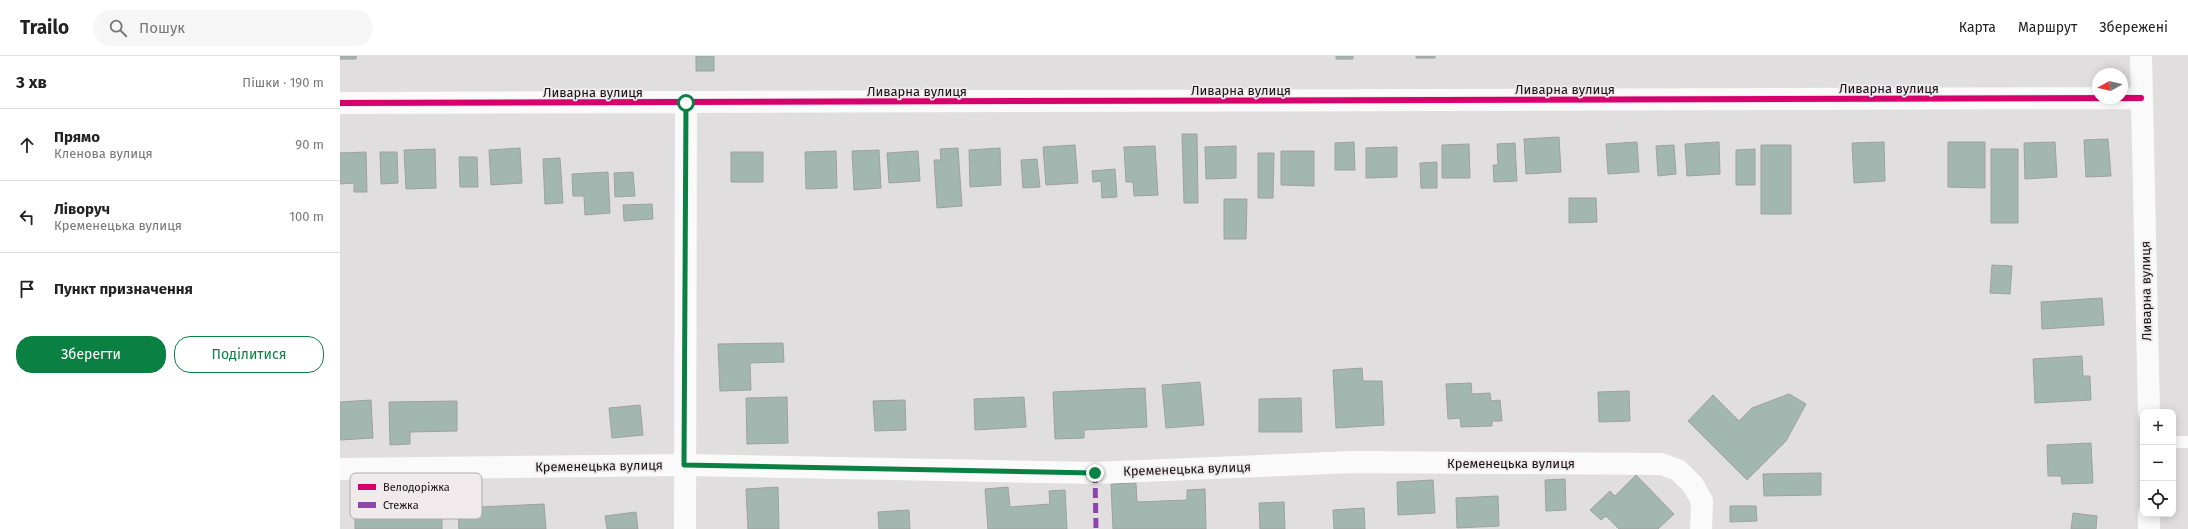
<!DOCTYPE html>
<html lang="uk">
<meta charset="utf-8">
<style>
:root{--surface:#fff;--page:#f6f6f6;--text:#222;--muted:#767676;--line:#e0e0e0;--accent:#0b8043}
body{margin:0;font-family:"Fira Sans",sans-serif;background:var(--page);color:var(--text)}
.controls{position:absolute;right:12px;bottom:12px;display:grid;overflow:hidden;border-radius:8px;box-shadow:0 2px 10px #0003}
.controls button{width:36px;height:36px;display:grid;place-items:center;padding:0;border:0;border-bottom:1px solid var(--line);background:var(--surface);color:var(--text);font:20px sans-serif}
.compass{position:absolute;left:1752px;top:12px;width:36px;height:36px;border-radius:50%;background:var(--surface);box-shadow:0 2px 10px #0003;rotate:262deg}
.stop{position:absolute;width:12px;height:12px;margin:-9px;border:3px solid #0b8043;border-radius:50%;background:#fff}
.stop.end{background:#0b8043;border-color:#fff;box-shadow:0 1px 4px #0008}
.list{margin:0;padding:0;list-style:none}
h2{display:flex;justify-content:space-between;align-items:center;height:52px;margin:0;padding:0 16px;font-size:17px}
h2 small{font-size:13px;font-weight:400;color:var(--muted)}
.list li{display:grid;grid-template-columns:26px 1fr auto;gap:12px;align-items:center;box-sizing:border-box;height:72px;padding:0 16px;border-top:1px solid var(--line)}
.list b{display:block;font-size:15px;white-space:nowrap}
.list p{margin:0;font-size:13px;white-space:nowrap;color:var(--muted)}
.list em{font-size:13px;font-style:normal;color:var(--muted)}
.actions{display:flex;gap:8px;padding:12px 16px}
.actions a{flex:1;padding:9px 0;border:1px solid var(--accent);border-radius:16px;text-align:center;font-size:14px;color:var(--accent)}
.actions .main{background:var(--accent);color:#fff}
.icon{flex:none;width:22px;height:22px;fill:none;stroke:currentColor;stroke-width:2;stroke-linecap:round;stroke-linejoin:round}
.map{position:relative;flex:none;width:1848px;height:473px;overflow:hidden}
header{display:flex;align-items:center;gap:24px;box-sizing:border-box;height:56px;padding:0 20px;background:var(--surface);border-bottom:1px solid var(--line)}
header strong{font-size:19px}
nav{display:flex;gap:22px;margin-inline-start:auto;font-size:14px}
.search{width:280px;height:36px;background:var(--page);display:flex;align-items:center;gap:10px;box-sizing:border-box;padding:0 14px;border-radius:22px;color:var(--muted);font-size:15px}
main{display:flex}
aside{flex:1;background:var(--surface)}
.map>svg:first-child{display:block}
</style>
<header>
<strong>Trailo</strong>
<div class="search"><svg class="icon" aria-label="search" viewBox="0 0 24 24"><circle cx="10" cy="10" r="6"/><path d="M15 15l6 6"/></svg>Пошук</div>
<nav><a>Карта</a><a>Маршрут</a><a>Збережені</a></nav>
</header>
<main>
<aside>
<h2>3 хв<small>Пішки · 190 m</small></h2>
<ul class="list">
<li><svg class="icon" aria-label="ahead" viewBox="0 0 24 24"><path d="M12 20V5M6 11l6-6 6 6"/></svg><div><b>Прямо</b><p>Кленова вулиця</p></div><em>90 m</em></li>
<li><svg class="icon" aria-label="left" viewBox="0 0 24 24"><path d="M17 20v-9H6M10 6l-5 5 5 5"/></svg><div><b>Ліворуч</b><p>Кременецька вулиця</p></div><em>100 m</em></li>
<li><svg class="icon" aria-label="arrive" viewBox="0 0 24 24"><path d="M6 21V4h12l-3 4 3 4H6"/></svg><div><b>Пункт призначення</b></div></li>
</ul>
<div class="actions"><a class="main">Зберегти</a><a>Поділитися</a></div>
</aside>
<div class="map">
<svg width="1848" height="473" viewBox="0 0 1848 473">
<rect width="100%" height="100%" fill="#e1dedf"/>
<path fill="#a2b7b0" stroke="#a0a0a0" d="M0 0H16V3H0Z
M356 0H374V15H356Z
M996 0H1013V3H996Z
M1076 0H1095V2H1076Z
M842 78H857L858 147H844Z
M1219 81 1221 116 1186 118 1184 83Z
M1768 83 1771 120 1746 121 1744 84Z
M1014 86 1015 114H995V87Z
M1297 86 1299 116 1268 118 1266 88Z
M1379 86 1380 118 1347 120 1345 88Z
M1544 86 1545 125 1514 127 1512 87Z
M1608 86H1645V132L1608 131Z
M1715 86 1717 121 1685 123 1684 87Z
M1175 87 1177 125 1154 126 1153 109H1158L1157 88Z
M1129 88 1130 122H1102V89Z
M735 89 738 127 706 129 703 91Z
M1334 89 1336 118 1318 120 1316 90Z
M1421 89H1451V158H1421Z
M815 90 818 139 794 140 793 126H786L784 91Z
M896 90V122L866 123 865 91Z
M1057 91V121L1026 122V92Z
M180 92 182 127 151 129 149 94Z
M618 92 622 150 597 152 594 104H601L600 93Z
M660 92 661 129 630 131 629 94Z
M95 93 96 132 66 133 64 94Z
M1415 93V129H1396V94Z
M1651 93H1678V167H1651Z
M539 94 541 132 514 134 512 95Z
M496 95 497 132 466 133 465 96Z
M578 95 580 125 549 127 547 97Z
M941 95H974V130L941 129Z
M26 96 27 136H14V127L0 128V97Z
M40 96H57L58 127 41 128Z
M391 96H423V126H391Z
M918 97H934L933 142H918Z
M119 101H137L138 131H120Z
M220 102 223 147 205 148 203 103Z
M697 103 700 131 683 132 681 104Z
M1097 106V132H1081L1080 107Z
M775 113 777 141 762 142 761 125 753 126 752 115Z
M268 116 270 157 245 159 244 140H233L232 118Z
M293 116 295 140 275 141 274 117Z
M1229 142H1256L1257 166 1229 167Z
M884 143H907L906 183H884Z
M312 148 313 163 284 165 283 149Z
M1652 209 1672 210 1670 238 1650 237Z
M1762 242 1764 269 1702 273 1701 246Z
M443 287 444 306 410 307 411 334 380 335 378 288Z
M1742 300 1743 320H1750L1751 344 1695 347 1693 303Z
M1022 312 1023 325H1042L1044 369 996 372 993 314Z
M860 326 864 369 826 372 822 329Z
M1131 327 1132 338 1150 337 1151 345 1160 344 1162 365H1152V370L1121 371 1120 362 1108 363 1106 328Z
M805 332 807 371 744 374V382L715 383 713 336Z
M1289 335 1290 365 1259 366 1258 336Z
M1449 338 1466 348 1446 385 1407 424 1348 365 1373 339 1399 365 1412 352Z
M447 341 448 387 407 388 406 342Z
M684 341 686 371 635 374 634 343Z
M961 342 962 376H919V343Z
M31 344 33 382 0 384V346Z
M565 344 566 374 535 375 533 345Z
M117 345V375L70 376V388L50 389 49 346Z
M300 349 303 379 272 382 269 352Z
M1751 387 1753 427 1722 428 1721 420H1708L1707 389Z
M1481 417V439L1424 440 1423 418Z
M1296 419 1334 458 1318 473H1279L1266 460 1261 464 1250 454 1270 435 1275 440Z
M1225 423 1226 454 1206 455 1205 424Z
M1093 424 1095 457 1058 459 1057 426Z
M796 427 797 446 847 444V434L865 433 866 473H773L771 428Z
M438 431 439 473H408L406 433Z
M668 431 670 451 710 448 709 435 725 434 727 473H648L645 433Z
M140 436 141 451 204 448 206 473H119L117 437Z
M1158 440 1159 470 1117 472 1116 442Z
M944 446 945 473H920L919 447Z
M1390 450H1416L1417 465 1390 466Z
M102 452V473H15V453Z
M1024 452 1025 473H994L993 454Z
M569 454 570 473H539L538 456Z
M296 456 298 473H267L265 460Z
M1733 457 1757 460 1756 473H1731Z"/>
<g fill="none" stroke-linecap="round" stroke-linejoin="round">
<path stroke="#fafafa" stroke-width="12" d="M1833 386H1848"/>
<path stroke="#fafafa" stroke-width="22" d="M1801 0 1809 356
M0 47 1801 42
M0 413 344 409 755 417 1012 406 1321 408 1338 414 1353 429 1362 445 1361 473
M345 473 346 47
M1809 473V458"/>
<path stroke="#8e44ad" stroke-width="5" stroke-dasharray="10 5" stroke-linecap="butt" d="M755 417 756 473"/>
<defs>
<path id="cycleway" d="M0 47 1801 42"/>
</defs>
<use href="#cycleway" stroke="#f0eaec" stroke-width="8"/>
<use href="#cycleway" stroke="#d6006c" stroke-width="6"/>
</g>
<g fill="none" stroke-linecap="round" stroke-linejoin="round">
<path stroke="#0b8043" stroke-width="5" d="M346 47 344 409 755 417"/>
</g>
<g text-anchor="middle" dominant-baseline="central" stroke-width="3.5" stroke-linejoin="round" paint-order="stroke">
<g font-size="13" fill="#151314" stroke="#f0eaec">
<text x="1549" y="32">Ливарна вулиця</text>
<text x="1225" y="33">Ливарна вулиця</text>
<text x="901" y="34">Ливарна вулиця</text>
<text x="577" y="35">Ливарна вулиця</text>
<text x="253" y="36">Ливарна вулиця</text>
<text transform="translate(1806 235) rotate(-91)">Ливарна вулиця</text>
<text x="1171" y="407">Кременецька вулиця</text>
<text transform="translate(259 410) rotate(-1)">Кременецька вулиця</text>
<text transform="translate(847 413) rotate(-2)">Кременецька вулиця</text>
</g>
</g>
<rect x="10" y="417" width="132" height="46" rx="6" fill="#f0eaec" stroke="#aeaaab" stroke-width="1"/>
<rect x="18" y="428" width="18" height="6" fill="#d6006c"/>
<rect x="18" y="446" width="18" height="6" fill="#8e44ad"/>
<g font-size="11" fill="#151314">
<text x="43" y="435">Велодоріжка</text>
<text x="43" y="453">Стежка</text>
</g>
</svg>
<div class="controls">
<button>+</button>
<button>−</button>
<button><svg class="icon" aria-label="locate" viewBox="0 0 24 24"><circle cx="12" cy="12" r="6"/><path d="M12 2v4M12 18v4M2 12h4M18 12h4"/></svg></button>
</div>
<svg class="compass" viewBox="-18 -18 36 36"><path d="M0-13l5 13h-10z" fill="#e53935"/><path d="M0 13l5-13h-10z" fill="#767676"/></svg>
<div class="stop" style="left:346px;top:47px"></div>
<div class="stop end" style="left:755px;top:417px"></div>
</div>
</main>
